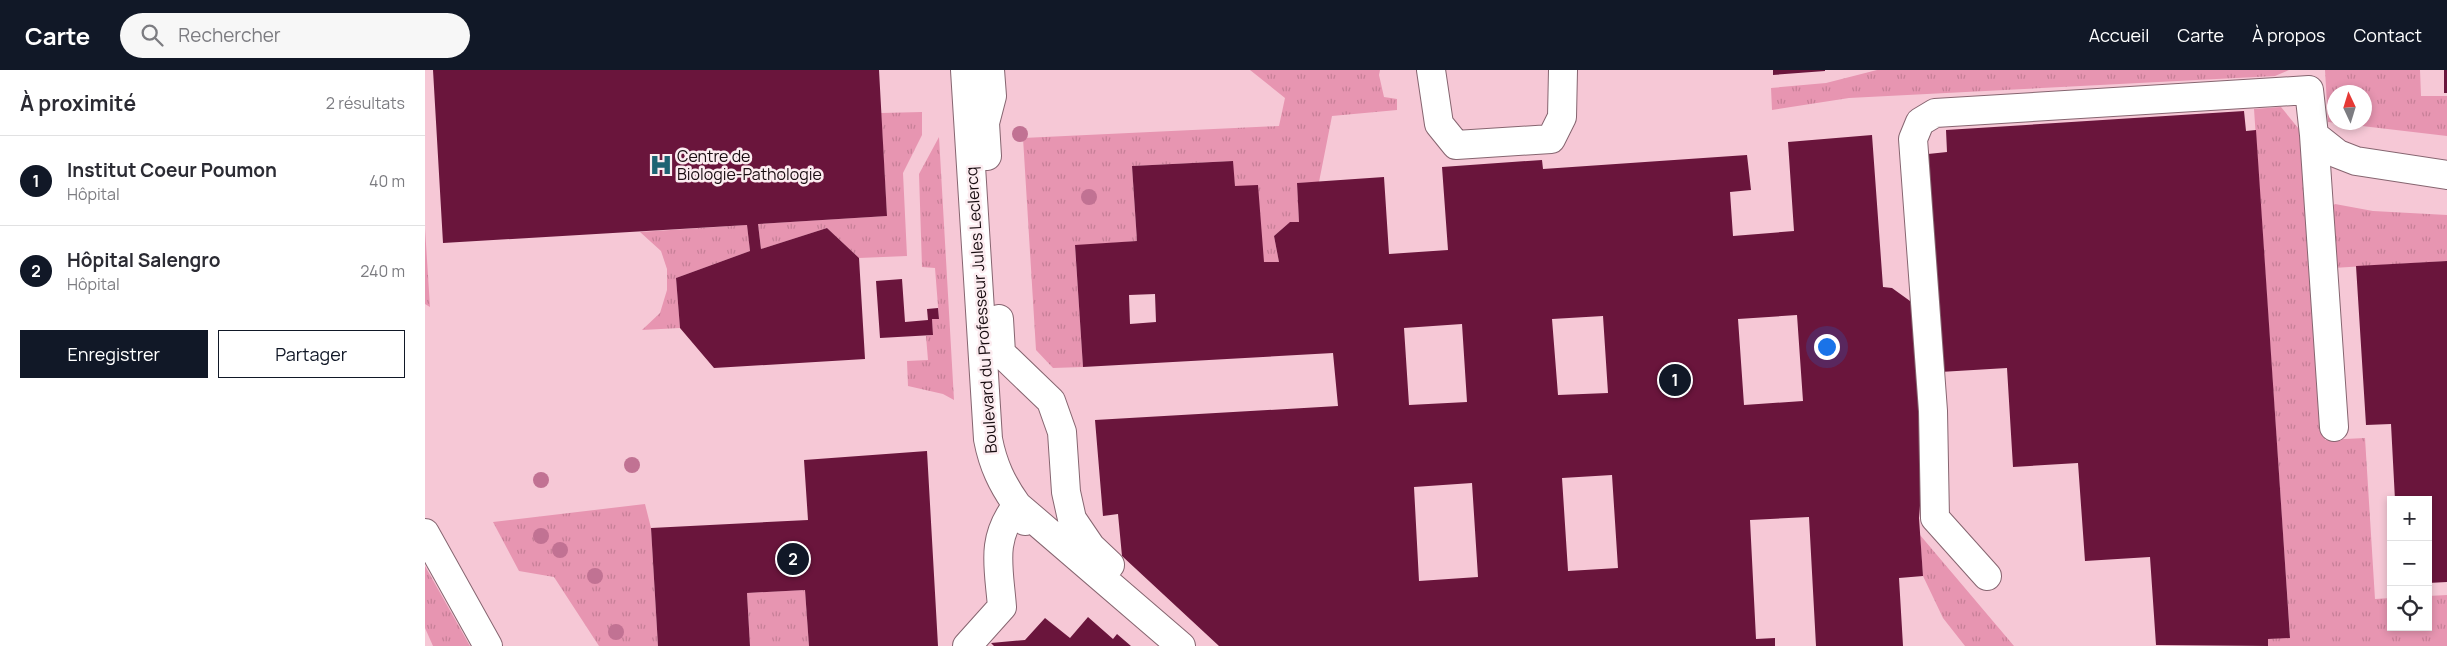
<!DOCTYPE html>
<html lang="fr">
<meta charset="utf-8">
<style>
:root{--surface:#fff;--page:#f7f7f7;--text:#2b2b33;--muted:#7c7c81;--line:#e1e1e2;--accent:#111827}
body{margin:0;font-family:Manrope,sans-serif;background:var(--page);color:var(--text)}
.controls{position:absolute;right:15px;bottom:15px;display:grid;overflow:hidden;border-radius:0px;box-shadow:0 2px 8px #0003}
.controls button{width:45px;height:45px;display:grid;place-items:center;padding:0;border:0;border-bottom:1px solid var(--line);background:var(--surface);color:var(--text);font:25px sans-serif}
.compass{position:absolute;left:1902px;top:15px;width:45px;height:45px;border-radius:50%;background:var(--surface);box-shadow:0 2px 8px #0003;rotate:356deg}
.you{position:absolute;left:1401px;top:276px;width:18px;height:18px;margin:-12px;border:4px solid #fff;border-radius:50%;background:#1a73e8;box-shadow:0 0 0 8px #1a73e833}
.badge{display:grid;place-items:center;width:32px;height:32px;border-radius:50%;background:var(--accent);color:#fff;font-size:16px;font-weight:700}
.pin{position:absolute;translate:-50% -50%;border:2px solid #fff;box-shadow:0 1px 5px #0006}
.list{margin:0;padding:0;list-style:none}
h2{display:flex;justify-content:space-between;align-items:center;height:65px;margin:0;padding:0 20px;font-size:21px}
h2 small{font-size:16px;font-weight:400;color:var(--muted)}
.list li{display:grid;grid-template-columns:32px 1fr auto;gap:15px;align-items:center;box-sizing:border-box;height:90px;padding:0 20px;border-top:1px solid var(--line)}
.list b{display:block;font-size:19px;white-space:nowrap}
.list p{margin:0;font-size:16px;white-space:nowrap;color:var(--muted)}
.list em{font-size:16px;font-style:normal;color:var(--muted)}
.actions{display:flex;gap:10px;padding:15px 20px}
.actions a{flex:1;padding:11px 0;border:1px solid var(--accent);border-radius:0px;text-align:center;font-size:18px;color:var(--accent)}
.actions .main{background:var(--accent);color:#fff}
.icon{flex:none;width:28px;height:28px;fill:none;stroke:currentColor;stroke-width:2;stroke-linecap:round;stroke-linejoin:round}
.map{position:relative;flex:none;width:2022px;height:576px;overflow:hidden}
header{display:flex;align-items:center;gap:30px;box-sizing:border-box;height:70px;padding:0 25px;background:var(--accent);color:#fff}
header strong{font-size:24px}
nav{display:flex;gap:28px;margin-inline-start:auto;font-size:18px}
.search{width:350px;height:45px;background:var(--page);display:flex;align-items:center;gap:12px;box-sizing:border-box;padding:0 18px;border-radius:28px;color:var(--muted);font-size:19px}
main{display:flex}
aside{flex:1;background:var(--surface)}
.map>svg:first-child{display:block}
</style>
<header>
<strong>Carte</strong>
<div class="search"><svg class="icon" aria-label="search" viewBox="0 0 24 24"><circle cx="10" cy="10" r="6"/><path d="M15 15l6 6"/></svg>Rechercher</div>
<nav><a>Accueil</a><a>Carte</a><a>À propos</a><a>Contact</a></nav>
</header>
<main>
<aside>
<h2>À proximité<small>2 résultats</small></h2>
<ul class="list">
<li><span class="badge">1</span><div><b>Institut Coeur Poumon</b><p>Hôpital</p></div><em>40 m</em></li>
<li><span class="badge">2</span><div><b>Hôpital Salengro</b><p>Hôpital</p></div><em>240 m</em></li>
</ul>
<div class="actions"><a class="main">Enregistrer</a><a>Partager</a></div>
</aside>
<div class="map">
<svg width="2022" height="576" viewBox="0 0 2022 576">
<defs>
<pattern id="grass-tufts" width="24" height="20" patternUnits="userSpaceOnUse" patternTransform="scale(1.25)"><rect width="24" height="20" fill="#e795b1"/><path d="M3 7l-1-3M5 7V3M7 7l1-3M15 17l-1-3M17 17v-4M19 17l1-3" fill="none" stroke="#c67f97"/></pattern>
</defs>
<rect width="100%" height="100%" fill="#fed8e3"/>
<path fill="#f6c8d6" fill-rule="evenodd" d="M0 0H2022V576H0ZM1910 22H1940V52H1910ZM1966 430H2003V557H1966Z"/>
<path fill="url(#grass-tufts)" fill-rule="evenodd" d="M825 0H955L954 5 959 27 972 29V40L907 46 894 112 872 113 874 152 864 153 849 166 854 192H839L810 116 807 91 707 96 712 171 650 176 658 297 628 298 611 280 598 68 854 56 860 28Z
M1452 0H1864L1850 6 1424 28 1347 40 1346 18 1401 13Z
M1900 0H1995L1996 26H2022V66L1903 52ZM1910 22H1940V52H1910Z
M1856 37 1878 64 1900 370 1940 368 1950 529 1966 528V557H2003V526L2022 525V576H1843V569L1865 567 1829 39Z
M497 42V65L478 103 482 186 434 188 402 158 336 179 333 154 462 146 456 43Z
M514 67 529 330 518 324 483 316 482 291 503 290 501 266 508 265 507 249H514L510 198 497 197 494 104Z
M1910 134 1948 141 2022 145V191L1908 198 1904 139Z
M322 155 325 181 251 208 255 258 217 260 235 243 242 220V199L236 181 215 162Z
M0 158 5 237 0 234Z
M220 434 226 458 233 576H174L129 507 94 501 68 452Z
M1495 465 1589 576H1540L1518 548 1498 506Z
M0 496 45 576H8L0 558Z
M380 520 384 576H325L322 523Z"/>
<path fill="#6a153c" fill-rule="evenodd" d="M8 0H454L462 146 333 154 336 179 402 158 434 188 440 289 289 298 255 258 251 208 325 181 322 155 18 173Z
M1348 0H1400V1L1348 5Z
M2019 0H2022V23H2019Z
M1819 41 1821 61 1831 60 1865 568 1843 569V576L1731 575 1725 487 1660 491 1653 393 1588 397 1582 298 1515 302 1503 84 1522 82 1521 60Z
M1447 65 1458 217 1467 218 1485 231 1493 263 1500 374 1494 448 1498 506 1474 508 1478 576H1391L1384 447 1325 450 1331 569 1350 568V576H794L697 486 693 444 678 446 670 350 913 336 908 283 658 297 650 175 712 171 707 96 808 91 810 116 833 115 839 192H854L849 166 865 152H874L872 113 959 107 964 184 1023 180 1017 97 1117 90 1118 99 1322 85 1326 120 1305 122 1308 166 1369 161 1363 72ZM730 224 731 252 705 254 704 225ZM1372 245 1378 331 1319 335 1313 249ZM1178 246 1183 323 1133 325 1127 249ZM1037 254 1042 332 984 335 979 258ZM1187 405 1193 498 1143 501 1137 408ZM1047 413 1053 507 994 511 989 417Z
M2022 191V512L2003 513V430H1970L1966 354 1941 355 1931 196Z
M477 209 480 252 503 250 502 239 513 238 514 249H507L508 265 455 268 451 211Z
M502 381 513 576H384L380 520 322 523 325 576H233L226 458 383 450 379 390Z
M663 547 688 569 692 564 706 576H569L566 573 600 570 620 548 645 568Z"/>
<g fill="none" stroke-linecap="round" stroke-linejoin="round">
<defs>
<path id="minor" d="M540 0 563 369C568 395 577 414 592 435L756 576
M1006 0 1014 54 1031 75 1126 69 1137 47 1138 0
M1889 65 1909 357
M562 86 560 53 567 26 565 0
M574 249 576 283 626 331 637 362 641 422 647 449 666 477 685 495
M0 463 63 576
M1562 506 1510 448 1508 341 1488 69 1495 52 1510 43 1884 20 1889 65 1913 84 1931 91 2022 105
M542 576 577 537C574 497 565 470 592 435L600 451"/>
</defs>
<use href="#minor" stroke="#866570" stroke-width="30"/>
<use href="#minor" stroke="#fff" stroke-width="28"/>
</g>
<g fill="#c17293">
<circle cx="595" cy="64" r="8"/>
<circle cx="664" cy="127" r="8"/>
<circle cx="207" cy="395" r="8"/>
<circle cx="116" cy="410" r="8"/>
<circle cx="116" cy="466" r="8"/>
<circle cx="135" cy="480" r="8"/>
<circle cx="170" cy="506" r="8"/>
<circle cx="191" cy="562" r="8"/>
</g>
<defs>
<symbol id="hospital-bare" viewBox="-9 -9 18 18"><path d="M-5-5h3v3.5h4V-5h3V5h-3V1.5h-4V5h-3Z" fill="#1d6373" stroke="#fcecf0" stroke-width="2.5" paint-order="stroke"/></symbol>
</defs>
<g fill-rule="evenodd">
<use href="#hospital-bare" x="220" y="79" width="32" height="32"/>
</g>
<g text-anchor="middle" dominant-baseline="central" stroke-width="5" stroke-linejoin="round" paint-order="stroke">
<g font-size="16" fill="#190d11" stroke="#fcecf0" text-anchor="start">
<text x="252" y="86">Centre de<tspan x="252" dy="18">Biologie-Pathologie</tspan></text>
</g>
<g font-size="16" fill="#190d11" stroke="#fcecf0">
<text transform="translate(556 240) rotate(-94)">Boulevard du Professeur Jules Leclercq</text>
</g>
</g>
</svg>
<div class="controls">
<button>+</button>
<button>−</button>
<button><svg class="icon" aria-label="locate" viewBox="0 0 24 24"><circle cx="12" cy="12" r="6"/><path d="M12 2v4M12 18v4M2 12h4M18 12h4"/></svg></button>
</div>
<svg class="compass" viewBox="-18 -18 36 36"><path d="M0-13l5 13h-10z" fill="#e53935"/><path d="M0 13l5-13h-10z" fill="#7c7c81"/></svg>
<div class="you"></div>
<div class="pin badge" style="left:1250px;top:310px">1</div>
<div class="pin badge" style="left:368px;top:489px">2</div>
</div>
</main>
